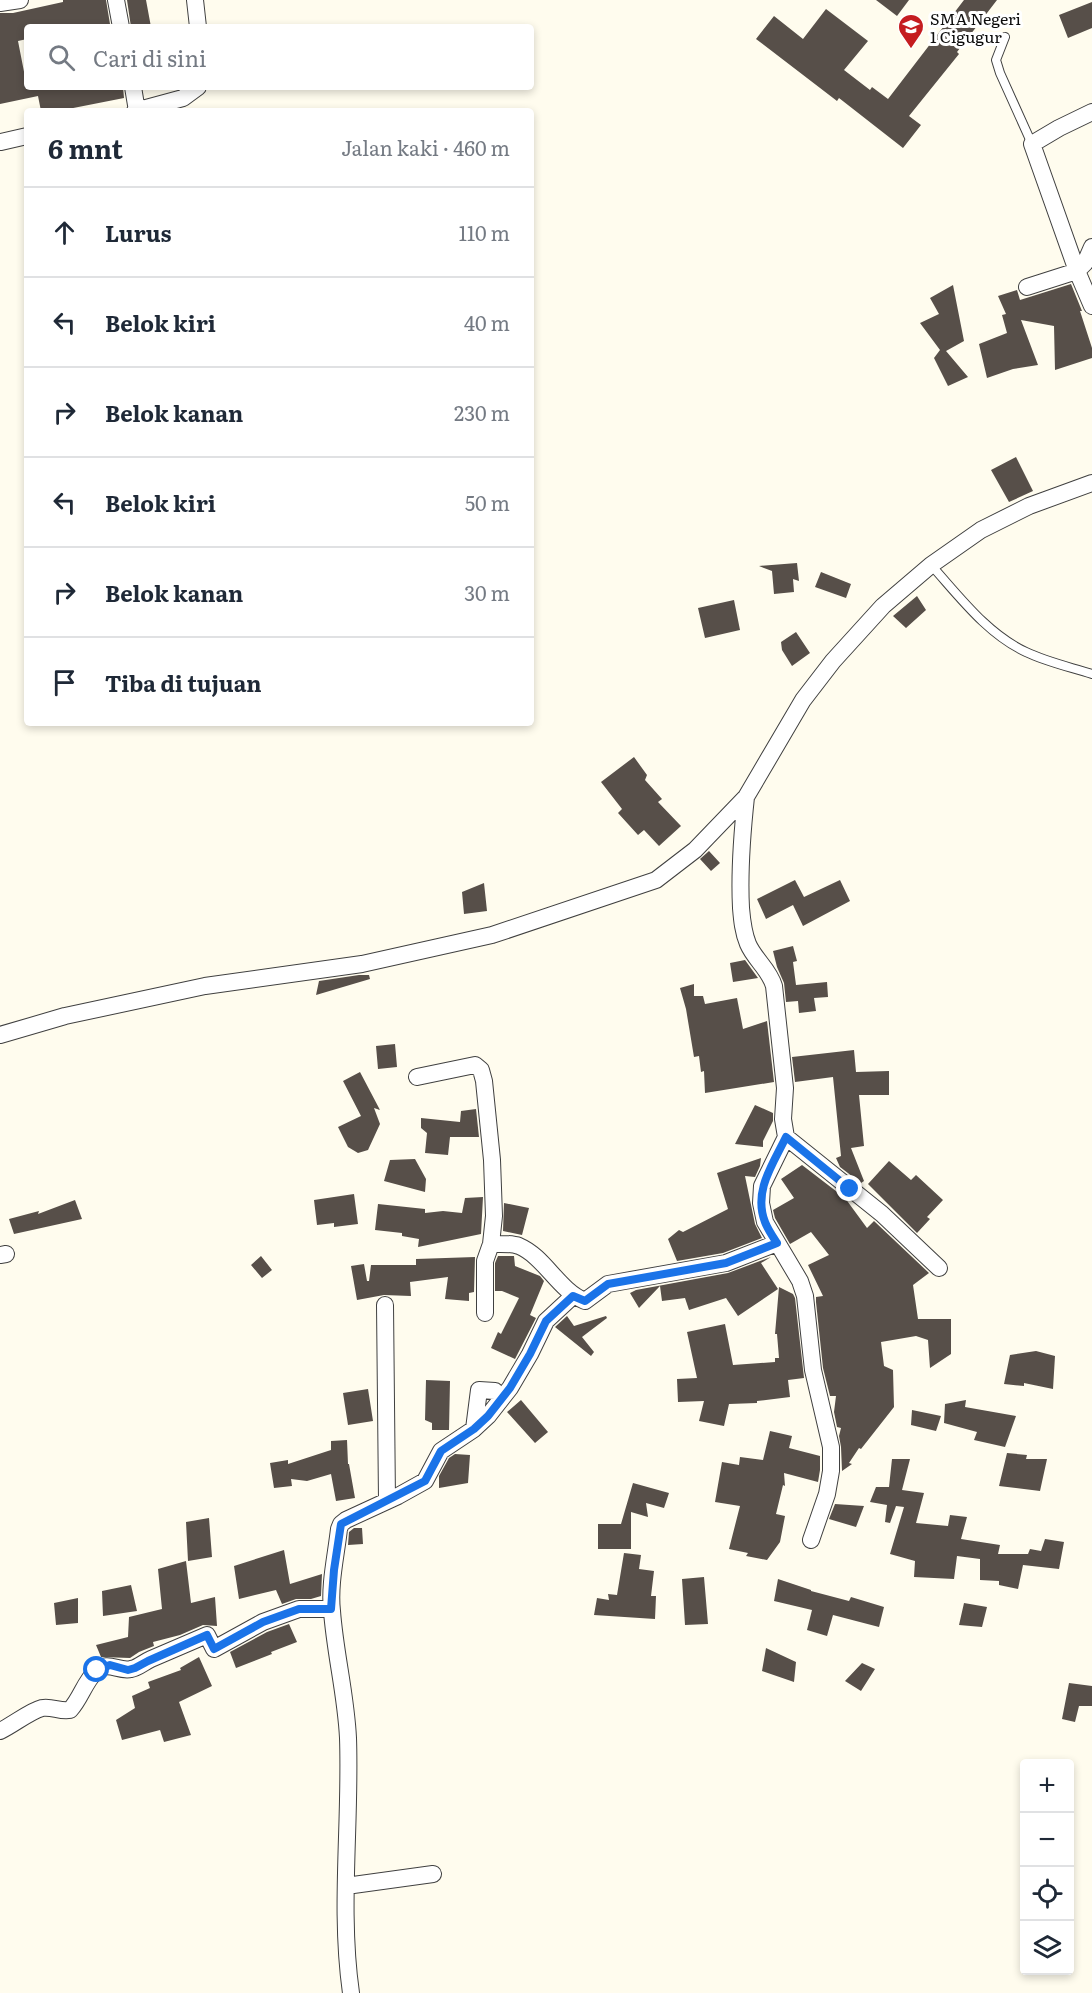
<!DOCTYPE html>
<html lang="id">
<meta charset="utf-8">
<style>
:root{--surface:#fff;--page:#f2f2f3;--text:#1f2937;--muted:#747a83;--line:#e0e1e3}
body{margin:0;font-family:Literata,serif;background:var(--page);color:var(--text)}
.controls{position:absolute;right:18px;bottom:18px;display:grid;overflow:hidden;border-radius:6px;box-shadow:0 3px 9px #0003}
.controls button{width:54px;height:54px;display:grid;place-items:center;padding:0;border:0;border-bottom:2px solid var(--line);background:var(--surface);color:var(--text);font:30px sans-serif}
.stop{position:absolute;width:18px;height:18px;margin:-14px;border:4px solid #1a73e8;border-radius:50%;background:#fff}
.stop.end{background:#1a73e8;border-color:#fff;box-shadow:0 2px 6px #0008}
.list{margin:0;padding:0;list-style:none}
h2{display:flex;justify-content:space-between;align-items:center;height:78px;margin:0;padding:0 24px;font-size:26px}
h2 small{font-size:20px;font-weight:400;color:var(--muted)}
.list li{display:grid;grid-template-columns:39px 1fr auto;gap:18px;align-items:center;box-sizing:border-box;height:90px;padding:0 24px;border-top:2px solid var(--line)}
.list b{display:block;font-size:22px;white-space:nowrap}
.list em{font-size:20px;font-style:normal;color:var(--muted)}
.icon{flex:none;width:33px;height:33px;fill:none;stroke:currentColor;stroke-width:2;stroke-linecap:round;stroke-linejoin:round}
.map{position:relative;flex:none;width:1092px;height:1993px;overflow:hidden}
.search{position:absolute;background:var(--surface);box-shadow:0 3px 9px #0003;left:24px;top:24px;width:510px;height:66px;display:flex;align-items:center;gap:15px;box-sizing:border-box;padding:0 21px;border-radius:6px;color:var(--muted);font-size:22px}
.panel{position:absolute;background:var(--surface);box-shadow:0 3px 9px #0003;left:24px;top:108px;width:510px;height:618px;border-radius:6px}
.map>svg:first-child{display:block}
</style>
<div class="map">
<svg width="1092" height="1993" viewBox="0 0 1092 1993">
<rect width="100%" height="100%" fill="#fffcee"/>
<path fill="#574f49" d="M63 0H106L110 24 87 27H27V39L18 41 27 87H123L124 98 58 111H41L38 96 0 104V13H13L63 2Z
M127 0H146L151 27H131Z
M876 0H909L897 16Z
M964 0H997L957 52 959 54 909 116 921 125 903 148 839 98 837 101 756 39 774 16 803 39 826 9 868 41 844 70 870 90 872 87 888 99Z
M1092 2V28L1068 38 1059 15Z
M1071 284 1082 311H1080L1092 348V358L1055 370 1054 326 1021 320 1038 365 1013 369 987 378 979 344 1007 333 1002 315 1006 314 998 296 1017 290 1020 300Z
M953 285 964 341 946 351 968 377 948 386 934 358 940 350 920 323 939 314 930 298Z
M1016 457 1033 491 1009 502 991 470Z
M797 563 799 581 793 579 794 592 774 594 772 571 759 566Z
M821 572 851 584 846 598 815 587Z
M917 596 926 610 906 628 893 616Z
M734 600 740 630 705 638 698 608Z
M796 632 810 653 792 666 782 650 781 642Z
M634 757 647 775 645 780 662 799 658 802 681 826 659 846 644 830 638 835 618 813 622 809 601 782Z
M709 851 720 863 711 871 700 859Z
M795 880 804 897 840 880 850 901 803 926 793 905 766 919 757 899Z
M484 883 487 911 464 914 462 892Z
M793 946 797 961 793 962 796 985 827 982 828 997 814 998 816 1011 799 1013 798 1001 786 1002 784 983 777 967 773 951Z
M745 960 758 978 733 982 730 963Z
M359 975H369L370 979 316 995 319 981Z
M694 984V996H703L705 1004 737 998 743 1029 767 1021 774 1082 705 1093 704 1071 701 1072 699 1056 694 1057 686 1009 680 988Z
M395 1044 397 1067 378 1069 376 1046Z
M854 1050 856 1072 889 1071V1095H859L864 1146 851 1148 864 1181 861 1183 840 1167 836 1158 841 1156 833 1077 795 1082 792 1057Z
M360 1072 380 1110 374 1108 380 1124 368 1150 358 1153 348 1147 338 1127 361 1116 343 1081Z
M755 1105 773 1113V1121L763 1141V1147L735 1144Z
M476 1109 479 1137H450L448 1155 425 1153 427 1133 421 1128V1118L460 1122 461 1111Z
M761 1158 760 1166 755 1177 745 1176 755 1224 762 1238 723 1253 677 1261 668 1239 679 1230 683 1232 728 1209 717 1173Z
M415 1159 426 1179 425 1192 384 1181 390 1160Z
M889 1161 911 1180 916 1175 943 1200 927 1217 930 1219 917 1233 868 1184Z
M802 1165 845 1198 867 1228 874 1221 929 1273 913 1285 918 1319H951V1354L930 1368 928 1340 916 1336 881 1342 884 1366 893 1370 894 1407 861 1449 859 1448 849 1463 852 1464 842 1471 841 1447 839 1436 841 1428 837 1427 834 1412 836 1396H830L823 1368 816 1302V1297L823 1296 808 1265 829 1255 811 1232 790 1244 775 1218 773 1210 794 1198 781 1179Z
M354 1194 358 1224 334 1227V1223L317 1225 314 1200Z
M483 1197 481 1234 418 1247 419 1239 402 1236V1233L375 1230 378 1204 425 1209V1213L443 1211 462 1213 465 1198Z
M75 1200 82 1219 14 1234 9 1219 39 1211 38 1214Z
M504 1203 529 1208 522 1235 503 1231Z
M261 1256 272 1270 262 1278 251 1265Z
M498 1256H514L515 1266 540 1276 544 1281 530 1315 536 1318 515 1359 491 1348 498 1332 501 1334 519 1298 502 1291H495V1263Z
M475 1257 474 1292 469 1293V1301L445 1299 448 1277 410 1282 411 1296 384 1295 357 1300 351 1266 364 1264 367 1281H369L371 1265H416V1259Z
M771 1257 761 1263 778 1289 738 1316 726 1298 689 1310 685 1298 662 1301 660 1286 639 1308 630 1293 636 1290 728 1273Z
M779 1287 793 1294 795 1298 804 1378 788 1380 790 1397 757 1401V1403L729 1404 724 1426 699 1421 704 1401 678 1402 677 1379 697 1378 687 1332 725 1324 733 1365 775 1362V1358H779L777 1334H775Z
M567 1316 574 1326 606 1316 607 1318 582 1337 594 1352 591 1356 555 1327Z
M1036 1351 1055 1356 1053 1389 1024 1383V1386L1004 1384 1010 1355Z
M426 1380 450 1381 449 1430H432V1423L425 1420Z
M368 1389 373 1421 348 1425 343 1393Z
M521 1400 548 1432 535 1443 507 1412Z
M966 1400 965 1407 1016 1416 1005 1447 974 1440 977 1432 944 1423 945 1404Z
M912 1410 941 1416 936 1431 911 1425Z
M770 1431 792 1436 789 1448 820 1456V1470L818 1482 784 1473 785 1486 783 1485 776 1514 785 1516 780 1542 767 1560 746 1556 748 1553 729 1549 740 1506 715 1502 722 1462 739 1465 740 1457 763 1460Z
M347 1440 348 1464H349L355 1498 336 1501 331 1474 307 1481 291 1479 292 1486 274 1488 270 1463 288 1460V1464L331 1450V1441Z
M1007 1453 1027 1455 1026 1459H1047L1040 1491 999 1486Z
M455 1454 470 1455 468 1483 439 1488V1476L449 1458Z
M892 1459H910L902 1490 924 1493 916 1523 948 1526 950 1515 967 1517 961 1539 1000 1545 998 1554H1028L1030 1549 1041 1551 1045 1539 1064 1542 1059 1569 1023 1565 1018 1589 999 1585V1581L980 1580V1559L957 1556 954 1579 914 1577 915 1561 890 1554 904 1507 896 1506 890 1523 885 1522 887 1505 870 1502 876 1487H889Z
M633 1483 669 1493 664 1508 646 1503 648 1517 631 1512V1549H598V1524H621Z
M835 1504 864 1506 856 1527 829 1519Z
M209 1518 212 1557 188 1561 186 1522Z
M354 1528H362L363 1544 348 1545 349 1532Z
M284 1550 290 1584 322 1574 321 1596 311 1599H296L282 1604 276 1590 239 1599 234 1566Z
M624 1553 641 1555 639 1569 654 1571 651 1596H656L655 1619 594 1615 597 1598 609 1600 608 1594 617 1595Z
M186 1561 191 1603 215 1597 217 1626 203 1625 180 1635 153 1642 154 1646 139 1652 130 1658 101 1657 96 1645 128 1637 129 1617 162 1609 158 1569Z
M704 1577 708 1624 685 1625 682 1579Z
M778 1579 811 1590V1591L849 1601 851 1597 884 1607 879 1627 833 1615 827 1636 807 1630 812 1610 774 1601Z
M131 1585 137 1611 103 1616 102 1591Z
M78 1598V1623L56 1625 54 1603Z
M964 1603 987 1607 982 1627 959 1625Z
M289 1624 297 1642 271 1652 272 1654 236 1668 230 1652 267 1632Z
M766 1648 796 1662 794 1682 762 1671Z
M199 1657 212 1686 179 1702 191 1735 164 1742 160 1730 122 1740 116 1720 135 1708 132 1696 150 1688 148 1682 181 1670 180 1668Z
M862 1663 875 1669 861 1691 845 1681Z
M1069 1683 1092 1686V1706H1079L1075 1722 1062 1719Z"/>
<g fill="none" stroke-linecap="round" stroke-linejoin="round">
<defs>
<path id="service" d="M1005 37 996 60 1000 73 1032 144
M931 565C959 596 987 634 1026 652 1047 662 1070 667 1092 674"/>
<path id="minor" d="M116 0 121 27
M195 0 198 27
M0 3 20 0
M133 87 137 111
M135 111 183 98 198 87
M1092 112 1059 128 1032 144 1077 271 1092 306
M1 142 27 136
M1027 287 1077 271 1085 263 1092 247
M746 797C742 834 739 870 741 908 742 920 743 932 748 944 755 960 769 969 774 986L785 1088 783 1119 786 1137 762 1186 761 1203 765 1222 800 1281 805 1296 813 1370 831 1447V1471L827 1494 811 1540
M0 1035 65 1016 205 986 362 964 492 935 656 880 695 850 746 797 803 700 833 661 883 606 931 565 981 530 1029 506 1092 483
M417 1077 475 1065 481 1070 484 1081 492 1160 494 1216 491 1244 485 1261V1313
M786 1137 882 1214 939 1268
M491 1244C499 1244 511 1243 519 1246 545 1257 558 1290 585 1301L608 1284 726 1263 777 1243
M0 1255 6 1254
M385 1305 387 1501
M474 1429 479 1390 495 1391
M0 1731C13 1725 30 1711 42 1708 52 1706 60 1712 70 1710 81 1698 84 1683 96 1671 108 1660 118 1672 131 1669 138 1668 144 1662 151 1659 170 1651 188 1643 207 1635L214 1649 263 1622 299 1609H331
M346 1886 433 1874
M351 1993C339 1909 351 1823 348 1738 346 1695 335 1653 332 1611 329 1585 336 1556 339 1529L341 1524 346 1520 398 1496 425 1481 441 1451 474 1429 488 1416 510 1388 530 1354 546 1321 573 1296"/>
</defs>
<use href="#service" stroke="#404040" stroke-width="10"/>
<use href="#minor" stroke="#404040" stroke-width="18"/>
<use href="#service" stroke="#fff" stroke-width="8"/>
<use href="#minor" stroke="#fff" stroke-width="16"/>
</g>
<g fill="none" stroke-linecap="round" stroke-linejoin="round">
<path stroke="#1a73e8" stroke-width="8" d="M97 1670 110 1665 128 1670 135 1668 148 1661 207 1635 214 1649 263 1622 299 1609H331L334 1570 341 1524 425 1481 441 1451 474 1429 488 1416 510 1388 530 1354 546 1321 573 1296 585 1301 608 1284 726 1263 777 1243C773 1237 768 1230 765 1222 753 1191 773 1164 786 1137L850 1189"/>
</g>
<defs>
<symbol id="school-pin" viewBox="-11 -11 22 30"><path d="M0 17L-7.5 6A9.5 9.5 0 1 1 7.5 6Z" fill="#c51d20" stroke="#fff"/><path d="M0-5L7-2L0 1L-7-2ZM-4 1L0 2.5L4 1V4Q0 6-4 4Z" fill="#fff"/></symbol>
</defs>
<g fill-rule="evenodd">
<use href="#school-pin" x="896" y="12" width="30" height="40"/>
</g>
<g text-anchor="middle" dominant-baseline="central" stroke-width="6" stroke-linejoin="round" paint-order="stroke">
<g font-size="16" fill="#0d0d0d" stroke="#fff" text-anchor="start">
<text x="930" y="18">SMA Negeri<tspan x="930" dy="18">1 Cigugur</tspan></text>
</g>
</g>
</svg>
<div class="controls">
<button>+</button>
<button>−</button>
<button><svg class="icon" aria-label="locate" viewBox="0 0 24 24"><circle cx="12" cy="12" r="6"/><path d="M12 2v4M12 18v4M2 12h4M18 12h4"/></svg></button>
<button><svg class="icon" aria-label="layers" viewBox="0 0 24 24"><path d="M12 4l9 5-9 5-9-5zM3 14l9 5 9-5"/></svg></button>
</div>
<div class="stop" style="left:97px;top:1670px"></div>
<div class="stop end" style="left:850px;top:1189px"></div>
<div class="search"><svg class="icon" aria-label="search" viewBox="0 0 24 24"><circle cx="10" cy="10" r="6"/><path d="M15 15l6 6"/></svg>Cari di sini</div>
<section class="panel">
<h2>6 mnt<small>Jalan kaki · 460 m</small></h2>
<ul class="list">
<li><svg class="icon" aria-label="ahead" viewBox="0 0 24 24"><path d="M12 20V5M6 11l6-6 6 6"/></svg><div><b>Lurus</b></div><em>110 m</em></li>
<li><svg class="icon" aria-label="left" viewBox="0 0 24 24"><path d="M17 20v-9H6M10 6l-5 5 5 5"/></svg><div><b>Belok kiri</b></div><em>40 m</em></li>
<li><svg class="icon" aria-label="right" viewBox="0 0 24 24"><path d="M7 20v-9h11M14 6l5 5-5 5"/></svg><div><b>Belok kanan</b></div><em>230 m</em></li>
<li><svg class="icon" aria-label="left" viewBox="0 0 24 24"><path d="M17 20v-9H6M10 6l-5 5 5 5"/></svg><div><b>Belok kiri</b></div><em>50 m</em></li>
<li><svg class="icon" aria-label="right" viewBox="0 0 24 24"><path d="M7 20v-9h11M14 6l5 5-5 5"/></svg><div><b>Belok kanan</b></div><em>30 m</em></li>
<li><svg class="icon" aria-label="arrive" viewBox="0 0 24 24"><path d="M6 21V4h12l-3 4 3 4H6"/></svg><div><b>Tiba di tujuan</b></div></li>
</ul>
</section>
</div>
